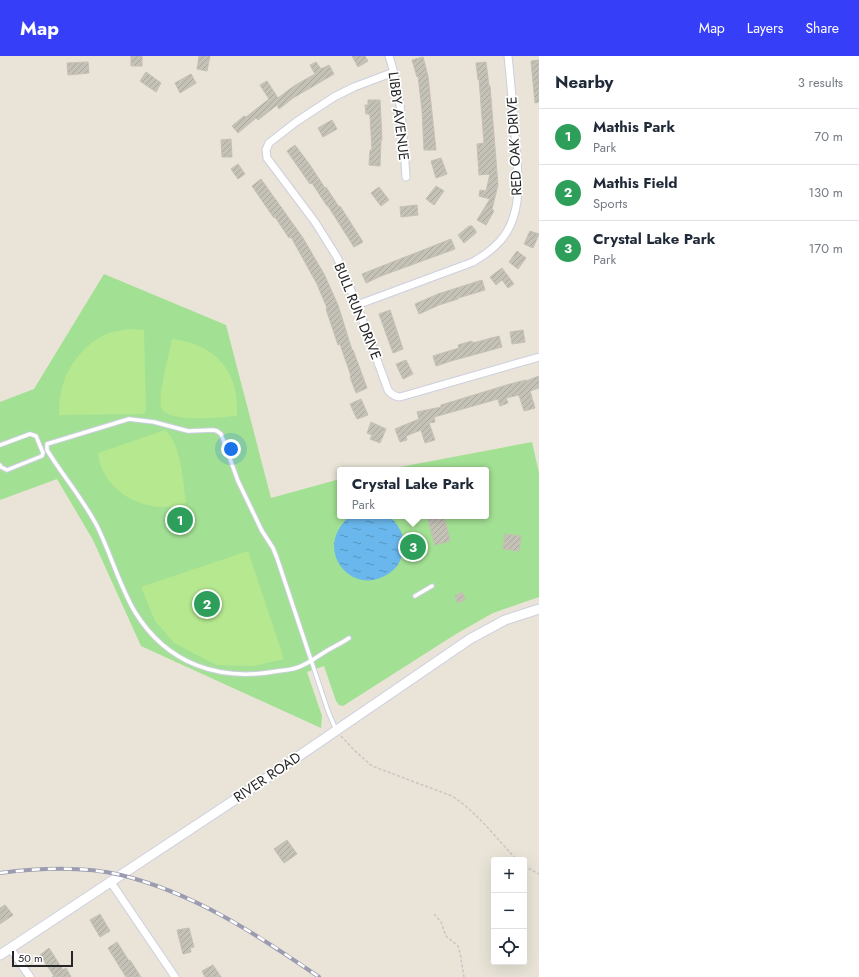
<!DOCTYPE html>
<meta charset="utf-8">
<style>
:root{--surface:#fff;--page:#f6f6f7;--text:#1f2937;--muted:#747a83;--line:#e0e1e3;--accent:#363ff7}
body{margin:0;font-family:Jost,sans-serif;background:var(--page);color:var(--text)}
.controls{position:absolute;right:12px;bottom:12px;display:grid;overflow:hidden;border-radius:4px;box-shadow:0 4px 16px #0002}
.controls button{width:36px;height:36px;display:grid;place-items:center;padding:0;border:0;border-bottom:1px solid var(--line);background:var(--surface);color:var(--text);font:20px sans-serif}
.scale{position:absolute;left:12px;bottom:10px;width:61px;box-sizing:border-box;padding-left:4px;border:2px solid #262626;border-top:0;font-size:11px;line-height:14px;white-space:nowrap;color:#262626;-webkit-text-stroke:3px #fff;paint-order:stroke}
.you{position:absolute;left:231px;top:393px;width:14px;height:14px;margin:-10px;border:3px solid #fff;border-radius:50%;background:#1a73e8;box-shadow:0 0 0 6px #1a73e833}
.badge{display:grid;place-items:center;width:26px;height:26px;border-radius:50%;background:var(--accent);color:#fff;font-size:13px;font-weight:700}
.pin{position:absolute;translate:-50% -50%;border:2px solid #fff;box-shadow:0 1px 4px #0006}
.popup{position:absolute;left:337px;top:411px;width:152px;height:52px;box-sizing:border-box;display:grid;place-content:center;border-radius:4px;background:var(--surface);filter:drop-shadow(0 1px 3px #0005);font-size:13px;white-space:nowrap;color:var(--muted)}
.popup b{font-size:15px;color:var(--text)}
.popup::after{content:'';position:absolute;left:50%;top:100%;margin-left:-8px;border:8px solid transparent;border-top-color:var(--surface)}
.list{margin:0;padding:0;list-style:none}
h2{display:flex;justify-content:space-between;align-items:center;height:52px;margin:0;padding:0 16px;font-size:17px}
h2 small{font-size:13px;font-weight:400;color:var(--muted)}
.list li{display:grid;grid-template-columns:26px 1fr auto;gap:12px;align-items:center;box-sizing:border-box;height:56px;padding:0 16px;border-top:1px solid var(--line)}
.list b{display:block;font-size:15px;white-space:nowrap}
.list p{margin:0;font-size:13px;white-space:nowrap;color:var(--muted)}
.list em{font-size:13px;font-style:normal;color:var(--muted)}
.icon{flex:none;width:22px;height:22px;fill:none;stroke:currentColor;stroke-width:2;stroke-linecap:round;stroke-linejoin:round}
.map{position:relative;flex:none;width:539px;height:921px;overflow:hidden}
header{display:flex;align-items:center;gap:24px;box-sizing:border-box;height:56px;padding:0 20px;background:var(--accent);color:#fff}
header strong{font-size:19px}
nav{display:flex;gap:22px;margin-inline-start:auto;font-size:14px}
main{display:flex}
aside{flex:1;background:var(--surface)}
.map>svg:first-child{display:block}
</style>
<header>
<strong>Map</strong>
<nav><a>Map</a><a>Layers</a><a>Share</a></nav>
</header>
<main>
<div class="map">
<svg width="539" height="921" viewBox="0 0 539 921">
<defs>
<pattern id="water-ripples" width="26" height="14" patternUnits="userSpaceOnUse"><rect width="26" height="14" fill="#69b7ec"/><path d="M2 4q2-2 4 0t4 0M15 11q2-2 4 0t4 0" fill="none" stroke="#5695bf"/></pattern>
<pattern id="building-hatch" width="6" height="6" patternUnits="userSpaceOnUse"><rect width="6" height="6" fill="#c4c1b7"/><path d="M-1 1l2-2M0 6l6-6M5 7l2-2" fill="none" stroke="#a8a69d"/></pattern>
</defs>
<rect width="100%" height="100%" fill="#e9e4d7"/>
<path fill="#a2e093" d="M104 218 226 269 271 442 340 423V460H486V414H384L532 386 539 417V541L493 557 456 578 343 650 339 649 336 645 324 610 307 616 322 660 321 672 141 590 93 484 57 423 0 444V346L34 333Z"/>
<path fill="#b5e88f" d="M131 273 144 274 146 355 143 358 59 359C59 347 60 336 64 325 71 306 86 288 104 279 113 275 122 274 131 273Z
M172 283C216 288 240 316 237 360 222 361 166 368 161 351 158 338 169 298 172 283Z
M165 374C181 387 183 426 186 447 149 461 102 437 98 397Z
M248 495 284 603 254 610 216 609 174 587 155 565 141 531Z"/>
<path fill="url(#water-ripples)" d="M350 460C361 460 376 458 386 460 392 461 397 468 399 472 405 481 404 492 401 502 399 509 394 514 388 518 352 542 311 493 350 460Z"/>
<path fill="url(#building-hatch)" stroke="#c4c0b2" d="M131 0H142V10H131Z
M199 0H210L207 15 197 13Z
M352 0H365L368 5 358 11Z
M423 1 428 20 436 94H424L422 54 418 20 417 21 412 4Z
M539 4V46L535 47 531 5Z
M88 6 89 17 68 19 67 7Z
M316 6 321 13 329 9 334 18 293 42 279 53 277 49 258 64 256 62 238 77 232 70 244 60 246 61 269 43 260 29 267 25 278 42 294 30 315 18 310 9Z
M486 6 489 30H490L498 129 492 153 494 155 486 169 477 164 490 143 479 140 480 134 486 135 490 118 479 119 477 88 484 87 479 23 478 24 476 7Z
M146 16 161 27 156 36 140 25Z
M191 18 196 27 180 37 175 27Z
M368 44H380L382 84H381L380 110 369 109 370 94H372L370 60 369 58H366L365 49H368Z
M332 64 337 73 323 81 318 72Z
M231 83 232 101H222L221 84Z
M295 89 310 109 325 132 326 131 339 151 340 150 363 186 354 191 328 150H327L312 127 310 128 287 95Z
M441 102 447 118 436 122 431 105Z
M238 108 245 118 238 123 231 113Z
M261 123 303 182 324 218 338 249 352 294H353L367 332 356 337 350 321 351 320 340 288 338 289 326 253 327 252 317 228 291 181 289 182 275 161 274 162 252 130Z
M436 130 444 135 434 149 426 143Z
M379 131 389 144 381 150 371 137Z
M417 149 418 159 401 161 400 151Z
M469 170H472L476 175V177L464 187 458 179Z
M530 175 539 178 533 192 524 188Z
M451 183 455 193 381 220 366 227 362 218Z
M517 195 526 202 518 213 509 206Z
M502 212 514 228 508 232 502 224 496 229 490 221Z
M482 224 485 234 458 242V243L439 249 419 258 415 248 438 238Z
M390 254 403 293 393 297 379 258Z
M523 274 525 286 512 288 510 276Z
M499 280 502 291 451 305 436 310 433 300 459 292 458 289 472 285 473 287Z
M406 304 413 318 403 323 396 308Z
M539 320V332L530 335 535 352 524 355 519 339 506 342 508 347 500 350 498 343 434 361 435 366 429 367 435 384 425 387 421 374 406 380 407 384 400 386 395 373 419 363 417 356 441 351V349L510 328 526 324V325Z
M361 343 368 359 357 363 350 348Z
M371 366 386 373 380 387 370 383 372 379 367 377Z
M190 456V464L180 465 179 457Z
M427 460H444L450 485 435 489Z
M505 478 521 480 519 495 503 493Z
M462 536 465 544 458 547 455 540Z
M287 784 297 798 284 807 274 793Z
M5 849 13 859 0 868V852Z
M100 858 110 875 100 881 90 864Z
M189 872 194 891 190 892 191 896 183 898 177 874Z
M117 886 129 905 130 904 141 921H126L108 892Z
M49 892 63 914 66 912 71 921H52L54 920 40 899Z
M213 909 221 921H205L202 915Z"/>
<g fill="none" stroke-linecap="round" stroke-linejoin="round">
<defs>
<path id="service" d="M0 389 30 378 36 380 43 397 42 400 7 414 1 411 0 409
M415 540 432 530
M336 674 328 655 277 502 273 492 262 475 238 425 221 378 217 375 213 374 188 375 154 366 129 363 47 388V394C63 420 83 443 97 470 111 498 119 529 135 556 167 608 219 626 278 615 284 614 290 614 296 612 307 609 318 600 328 594 335 590 342 587 349 582"/>
<path id="minor" d="M389 0C402 39 403 80 406 121
M394 16 354 31 334 41 296 66 269 87 266 94 267 102 315 166 337 201 357 249 388 334C392 339 395 341 400 341L539 301
M357 249 473 206C488 197 502 187 510 170 523 142 517 110 515 80 513 53 511 27 508 0
M110 825 175 921
M10 892 30 921"/>
<path id="tertiary" d="M0 899 239 741 470 583 505 564 539 553"/>
</defs>
<use href="#service" stroke="#cdcee0" stroke-width="5.5"/>
<use href="#minor" stroke="#cdcee0" stroke-width="9"/>
<use href="#tertiary" stroke="#cdcee0" stroke-width="11"/>
<path stroke="#c7c7c7" stroke-width="1.5" stroke-dasharray="3 2" stroke-linecap="butt" d="M341 680 354 694 372 710 452 740C478 757 496 782 517 804
M524 810 539 818
M434 858 441 866 446 880 458 890 460 897 464 921"/>
<use href="#service" stroke="#fff" stroke-width="3.5"/>
<use href="#minor" stroke="#fff" stroke-width="7"/>
<use href="#tertiary" stroke="#fff" stroke-width="9"/>
<defs>
<path id="rail" d="M0 817C39 812 83 810 121 819 194 837 258 879 319 921"/>
</defs>
<use href="#rail" stroke="#9b9bb1" stroke-width="4"/>
<use href="#rail" stroke="#fff" stroke-width="2.5" stroke-dasharray="8" stroke-linecap="butt"/>
</g>
<g text-anchor="middle" dominant-baseline="central" stroke-width="3.5" stroke-linejoin="round" paint-order="stroke">
<g font-size="14" fill="#262626" stroke="#fff">
<text transform="translate(399 60) rotate(83)">LIBBY AVENUE</text>
<text transform="translate(514 90) rotate(-93)">RED OAK DRIVE</text>
<text transform="translate(358 255) rotate(68)">BULL RUN DRIVE</text>
<text transform="translate(267 721) rotate(-34)">RIVER ROAD</text>
</g>
</g>
</svg>
<div class="controls">
<button>+</button>
<button>−</button>
<button><svg class="icon" aria-label="locate" viewBox="0 0 24 24"><circle cx="12" cy="12" r="6"/><path d="M12 2v4M12 18v4M2 12h4M18 12h4"/></svg></button>
</div>
<div class="scale">50 m</div>
<div class="you"></div>
<div class="pin badge" style="left:180px;top:464px;background:#2e9e5b">1</div>
<div class="pin badge" style="left:207px;top:548px;background:#2e9e5b">2</div>
<div class="pin badge" style="left:413px;top:491px;background:#2e9e5b">3</div>
<div class="popup"><b>Crystal Lake Park</b>Park</div>
</div>
<aside>
<h2>Nearby<small>3 results</small></h2>
<ul class="list">
<li><span class="badge" style="background:#2e9e5b">1</span><div><b>Mathis Park</b><p>Park</p></div><em>70 m</em></li>
<li><span class="badge" style="background:#2e9e5b">2</span><div><b>Mathis Field</b><p>Sports</p></div><em>130 m</em></li>
<li><span class="badge" style="background:#2e9e5b">3</span><div><b>Crystal Lake Park</b><p>Park</p></div><em>170 m</em></li>
</ul>
</aside>
</main>
